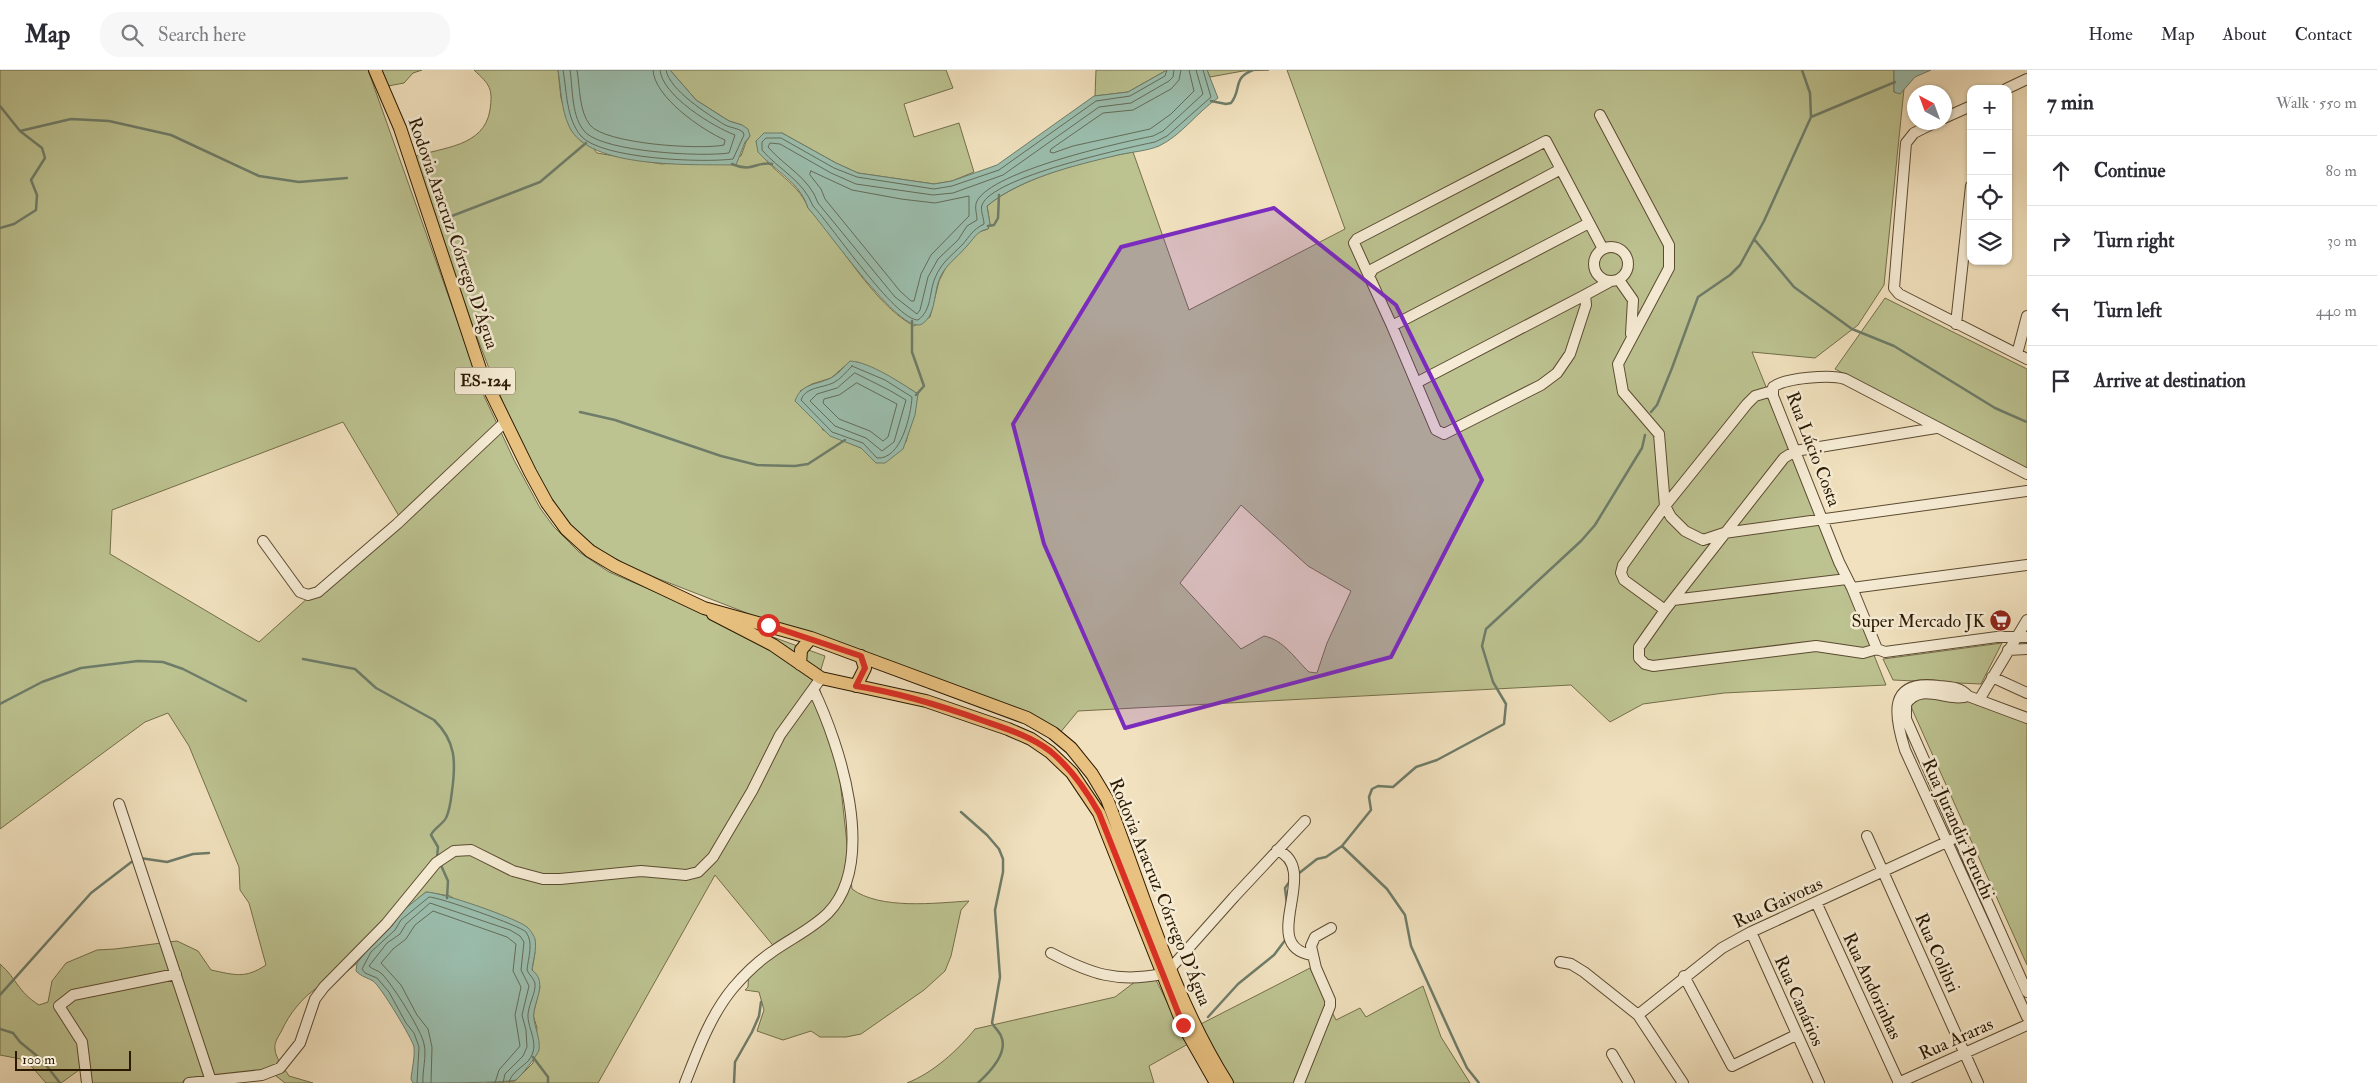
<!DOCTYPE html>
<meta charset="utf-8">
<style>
:root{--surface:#fff;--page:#f7f7f7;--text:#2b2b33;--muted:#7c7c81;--line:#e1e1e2}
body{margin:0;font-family:"IM FELL Double Pica",serif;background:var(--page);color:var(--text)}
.controls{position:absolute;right:15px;top:15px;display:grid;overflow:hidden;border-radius:10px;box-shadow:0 1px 4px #0004}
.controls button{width:45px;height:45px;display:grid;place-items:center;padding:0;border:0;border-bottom:1px solid var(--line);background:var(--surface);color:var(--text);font:25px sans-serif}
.compass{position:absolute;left:1907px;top:15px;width:45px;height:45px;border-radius:50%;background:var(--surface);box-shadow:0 1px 4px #0004;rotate:319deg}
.scale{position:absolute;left:15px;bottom:12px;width:116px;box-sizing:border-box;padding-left:5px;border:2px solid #2b1902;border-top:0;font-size:14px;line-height:18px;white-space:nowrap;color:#2b1902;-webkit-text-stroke:4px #f6ecd5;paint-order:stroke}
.stop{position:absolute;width:15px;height:15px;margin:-11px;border:4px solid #d93025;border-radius:50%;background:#fff}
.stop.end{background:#d93025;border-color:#fff;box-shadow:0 1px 5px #0008}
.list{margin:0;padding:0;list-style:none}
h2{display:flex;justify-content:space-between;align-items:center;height:65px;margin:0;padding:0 20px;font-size:21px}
h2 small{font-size:16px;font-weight:400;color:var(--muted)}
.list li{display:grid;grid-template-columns:32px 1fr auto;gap:15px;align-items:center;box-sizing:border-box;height:70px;padding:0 20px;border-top:1px solid var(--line)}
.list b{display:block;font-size:19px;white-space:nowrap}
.list em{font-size:16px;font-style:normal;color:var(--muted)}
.icon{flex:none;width:28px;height:28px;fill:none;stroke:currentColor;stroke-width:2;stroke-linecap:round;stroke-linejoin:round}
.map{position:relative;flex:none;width:2027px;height:1013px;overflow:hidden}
header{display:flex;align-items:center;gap:30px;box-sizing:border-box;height:70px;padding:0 25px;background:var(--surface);border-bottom:1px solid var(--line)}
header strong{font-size:24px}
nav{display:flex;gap:28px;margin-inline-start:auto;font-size:18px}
.search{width:350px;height:45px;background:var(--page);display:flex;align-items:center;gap:12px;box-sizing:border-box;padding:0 18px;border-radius:20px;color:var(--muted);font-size:19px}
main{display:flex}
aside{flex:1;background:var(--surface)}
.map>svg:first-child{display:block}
</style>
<header>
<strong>Map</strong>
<div class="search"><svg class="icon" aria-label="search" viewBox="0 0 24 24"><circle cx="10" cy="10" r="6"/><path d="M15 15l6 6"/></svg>Search here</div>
<nav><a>Home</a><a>Map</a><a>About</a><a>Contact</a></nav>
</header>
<main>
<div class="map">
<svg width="2027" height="1013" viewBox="0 0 2027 1013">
<rect width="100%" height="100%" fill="#f1e1be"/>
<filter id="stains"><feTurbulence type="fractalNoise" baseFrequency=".004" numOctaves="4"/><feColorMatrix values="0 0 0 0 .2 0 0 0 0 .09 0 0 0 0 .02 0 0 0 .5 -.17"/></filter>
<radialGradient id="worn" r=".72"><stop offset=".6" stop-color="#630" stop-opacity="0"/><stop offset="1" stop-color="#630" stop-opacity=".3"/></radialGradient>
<path fill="#bcc290" stroke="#746e49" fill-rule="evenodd" d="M0 0H368L484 326 514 390 540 438 554 457 579 482 609 502 693 538 825 586 818 609 819 617 836 674 852 819C880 840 935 833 969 831L961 840 951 886 945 901 924 920 861 964 846 967H820L811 961 783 970 757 961 764 940 759 922 745 920 748 917 749 899 776 879 715 805 598 1013H486L515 1011 533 993 537 958 533 945 540 917 532 900 535 882 450 826 426 822C399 842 381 868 358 892 347 903 334 909 320 916 303 926 289 944 281 962 278 967 274 973 275 979 275 988 285 999 289 1006L313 1013H285L271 1002 184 1010 182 1013H87L86 995 61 1013H46L26 990 0 985V894C17 909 17 921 39 935L48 932 52 911 66 893 97 880 115 879 177 871 198 881 211 900C235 905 245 909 266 895L249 833 240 820 239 797 189 676 168 643 145 652 0 759ZM343 352 399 446 259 572 110 484 112 440Z
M382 0H422L413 3 404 13 388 16Z
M474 0H558L561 28 565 41 597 83 662 94 741 86 746 72 750 66 742 55 729 51 696 30 670 0H946L953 18 904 34 914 67 959 53 974 102 952 111 934 114 858 103 836 93 782 63 756 71C762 99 798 109 808 138 841 173 873 234 914 256L930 247 939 211 947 195 966 177 976 163 988 159 990 154 987 136C1022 107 1088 90 1133 82L1189 240 1345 159 1287 0H1894V22L1904 19 1884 215 1858 255 1815 288 1752 282 1886 615 1724 623 1643 634 1610 652 1571 615 1078 641 1059 664 659 509C628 495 596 482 572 457 548 431 533 397 518 366 476 276 447 180 413 87 443 77 484 77 490 40 493 18 490 15 474 0ZM857 292 895 310 918 324 906 372 876 393 861 378 823 360 800 321 812 314 831 308 846 295ZM1241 435 1308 496 1351 521 1327 573 1317 603 1309 602C1295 589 1284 570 1264 566L1241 579 1180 513Z
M1096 0H1167L1128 22 1095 26Z
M1207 0H1269L1243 1 1210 7Z
M1885 228 2027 299V399L1835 299Z
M2002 573 1981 614 1893 610 1883 589Z
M1927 619 2027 646V895L1912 639 1911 632Z
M1310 898 1336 950 1360 938 1366 947 1423 916 1441 967 1470 1013H1228L1195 957Z
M1153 904 1188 974 1149 996 1154 1013H907C933 1003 958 980 975 959L1115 927 1140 908Z"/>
<path fill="#9bbeae" stroke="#6e7c69" d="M558 0H670L696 30 729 51 742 55 748 59 750 66 745 72 736 95C695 94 588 100 569 56 561 39 561 19 558 0Z
M1167 0H1207L1218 28C1197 42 1182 65 1159 76 1147 81 1131 82 1118 85 1076 95 1020 108 987 136L990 154 988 159C976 161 974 169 966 177 956 189 943 196 938 213 934 226 935 246 922 254 901 267 824 155 808 138 800 112 775 101 758 82L756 71 764 63H782L836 93 858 103 934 114 952 111 997 95 1094 26 1128 22Z
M1894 0H1931L1915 7 1900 24 1894 22Z
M850 291C870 292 901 313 918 324L915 345 903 379 885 393H876L861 378 830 366 795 331C801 313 817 315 831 308 839 304 843 297 850 291Z
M426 822C441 822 516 848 527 857 530 859 534 866 535 869 537 879 533 891 532 900 547 911 536 928 534 942 532 952 541 968 539 980 537 986 521 1006 516 1010 505 1013 430 1013 413 1013L411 1009C412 999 415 987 414 977 413 970 380 915 373 911 366 907 362 907 356 901L357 893 368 879 392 856 402 841Z"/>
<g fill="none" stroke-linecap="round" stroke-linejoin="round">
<path stroke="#636c58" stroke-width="1" d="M563 0C567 22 566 48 581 66 601 89 703 93 733 89L744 65 743 62C738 58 731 58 725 55 709 45 669 20 666 0
M570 0C573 19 571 48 586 63 607 82 701 87 729 83L735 65C714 57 662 26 660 0
M577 0C580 18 579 41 590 55 605 74 700 80 724 75L725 70C702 60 654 27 653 0
M1167 0 1165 6 1130 26 1096 31 999 100 952 116 934 119 857 107 834 98 781 68H766L762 72V80C779 100 803 110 813 136 832 156 895 250 918 250 932 240 929 222 935 208 941 193 951 186 962 175 971 165 972 160 984 154 984 148 980 140 982 135 992 107 1126 78 1155 72L1167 66 1211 27 1203 0
M1174 0 1173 7 1169 11 1131 33 1099 37 1003 105 953 123 933 125 856 114 831 103 780 74 770 73 768 77C785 97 809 107 818 133L895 227 917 244 920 240 928 207 938 189 958 170 967 156 977 150C977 144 974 137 977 131 993 101 1118 73 1153 66L1163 61 1203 24 1196 0
M1181 0 1179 10 1171 19 1133 40 1103 43 1051 79 1050 82 1053 83 1073 76 1150 59 1171 44 1194 21 1189 0
M811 101 852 120 901 129 935 133 969 126V146L931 185 921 204 914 231H911L900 221 825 129 821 119 810 105Z
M852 296 885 310 912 327C911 345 901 390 877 388L863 373 832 362 801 330C805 317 822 318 833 313 841 309 846 302 852 296Z
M855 303 889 320 906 330 894 372 882 381 866 368 835 356 810 331 817 324 837 318Z
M857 313 897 334 888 367 883 371 870 361 839 349 823 333 824 329 839 325Z
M417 1013 419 977 414 963 406 953 389 922 377 908 365 903 362 899 371 882 395 860 401 850 429 827C439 827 521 856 526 862 534 873 528 888 527 900 529 905 533 907 535 913 536 923 529 933 528 944 527 959 541 974 529 990 523 997 510 1003 509 1013
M423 1013C422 1001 427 986 424 974 422 961 392 914 382 904 378 900 373 900 369 896L387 873 400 864 406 854 430 833 510 860 520 866 524 872 521 900 529 916 522 945 526 960 527 977 523 986 505 1004 503 1013
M431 1013 432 977 428 959 417 945 401 915 381 893 393 879 406 869 415 855 433 841 507 867 516 874 513 901 521 917 515 945 520 976 499 1000 495 1013"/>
<path stroke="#6e7c69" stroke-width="2.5" d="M1211 31 1226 34 1231 33C1242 20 1232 8 1253 0
M0 36 20 61 42 78 45 88 31 110 37 125 36 140 14 154 0 158
M1811 47 1895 12
M20 61 71 49 109 51 171 65 259 106 299 112 347 108
M732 94C754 103 755 91 772 94
M444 149 540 112 586 73
M988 156 994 155 998 148 999 125
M1754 169 1794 217 1852 259 1894 276 1995 338 2027 352
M912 251V282L924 316 916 325
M580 342 615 350 721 386 757 395 795 396 808 394 845 370
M1651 342 1657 335 1672 298 1698 227 1730 205 1740 195 1764 151 1811 47 1810 23 1802 0
M303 589 355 599 376 618 434 650C456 671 456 692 452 721 451 730 450 740 446 748 442 755 434 758 431 765L438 777 437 788
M0 634 42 612 81 598 138 591 163 592 183 599 246 631
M961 742 987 765 999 779 1003 789V802L995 840 1000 907 992 953C994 957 999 961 1001 966 1009 983 989 1003 978 1013
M1342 776 1387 819 1405 845 1411 876 1457 977 1467 998 1479 1013
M140 788 167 792 193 784 209 783
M440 793 448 811 447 828
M1298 804 1317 789 1326 787 1342 776 1371 740 1369 727 1372 719 1378 716 1393 717 1416 697 1437 690 1504 654 1506 634 1493 612 1482 576 1486 559 1581 471 1595 455 1642 378 1645 365
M1287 834 1285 818 1290 811
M0 925 91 823 134 790
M1208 947 1238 914 1274 885 1286 869
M0 959 13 963 20 972 42 990 60 1013
M533 987 548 1007V1013
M734 1013 735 992 752 962 759 946 761 932"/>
<defs>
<path id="minor" d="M2006 19 2027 9
M1600 45 1669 175V198L1618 294 1623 322 1659 364 1665 436 1671 447 1685 461 1703 470 1724 463 2027 421
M1944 48 1971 36
M1936 52 1914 63 1906 73 1894 218 1899 224 2027 289
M1561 99 1373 199 1369 206 1392 256 1589 153
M1594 194a17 17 0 1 1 34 0a17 17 0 1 1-34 0Z
M1369 206 1354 173 1357 169 1546 71 1603 179
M1619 210 1633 230 1631 264
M1585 225 1609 212
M1956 254 1971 116
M1392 256 1436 360 1444 364 1541 315 1557 303 1570 284 1586 235 1585 225 1416 313
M2017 284 2027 246
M2027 404 1845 309C1831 304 1785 308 1773 317V326L1839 492 1852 518 1877 579 1885 582 1997 567H2027
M263 471 300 522 308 525 318 522 397 454 505 352
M1852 518 2027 495
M1673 530 1847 509
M1665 540 1624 510 1621 503 1623 495 1665 436 1747 334 1755 326 1772 321
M1877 579 1863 583 1816 576 1653 596 1645 594 1639 588V577L1665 540 1784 388 1795 381 1936 358
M2008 580 2027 579
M1992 607 2027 623
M1968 626C1948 633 1921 611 1906 634V649L2027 922
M1979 630 2027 550
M2027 648 1968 626C1960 617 1950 617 1939 616 1887 609 1894 645 1905 680L2027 947
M119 734 211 1011
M1867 766 1978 1013
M1277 780C1323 799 1256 876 1312 885
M1816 832 1899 1013
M1751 862 1819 1013
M1051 883C1091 904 1117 913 1162 904
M1560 892 1571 894 1584 902 1638 945 1683 1013
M1170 899 1234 827 1305 751
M1684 906 1732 996 1796 965
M1638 945 1722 878 1751 862 1951 770
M1612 984 1629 1013
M87 1013 82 972 59 936 73 925 176 904
M189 1013 262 1005 280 998 300 973 315 929 324 917 386 854 436 793 454 781 471 780 513 801 543 809H560L641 801 686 805 698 802 713 787 752 721 780 665 821 608
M685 1013C698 980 710 946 733 918 744 905 757 892 772 882 790 869 812 859 828 843 878 791 840 675 813 619
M1299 1013 1330 936V930L1316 898 1311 876 1315 867 1331 858
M1898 1013 2027 955"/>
<path id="major" d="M375 0 400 58 481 302 530 402 547 433 566 459 590 481 615 496 704 538 811 568 1027 648 1053 663 1071 678 1092 704 1107 729C1144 824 1172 926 1227 1013
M713 544 773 575 821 608 926 631 1008 659 1031 669 1050 682 1072 703 1099 743 1183 955 1216 1013
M800 594 801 580 811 568
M856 616 865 598 861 586"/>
</defs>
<use href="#minor" stroke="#5c4b31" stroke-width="12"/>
<use href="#major" stroke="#2b1902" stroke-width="14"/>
<use href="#minor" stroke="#f6ecd5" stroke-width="10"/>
<use href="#major" stroke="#e8c07f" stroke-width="12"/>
</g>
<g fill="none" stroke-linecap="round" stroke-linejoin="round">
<path stroke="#d93025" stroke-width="6" d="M768 555 861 586 865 598 856 616C901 623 942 636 984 651 1007 659 1030 666 1050 681 1071 698 1086 720 1099 743L1183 955"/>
</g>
<path fill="#7b2cbf" fill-opacity="0.2" stroke="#7b2cbf" stroke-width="4" stroke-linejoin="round" d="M1274 138 1396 235 1482 410 1391 587 1125 658 1044 474 1013 354 1121 177Z"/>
<defs>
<symbol id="supermarket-disc" viewBox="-11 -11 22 22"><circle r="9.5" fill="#8f2418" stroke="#f6ecd5"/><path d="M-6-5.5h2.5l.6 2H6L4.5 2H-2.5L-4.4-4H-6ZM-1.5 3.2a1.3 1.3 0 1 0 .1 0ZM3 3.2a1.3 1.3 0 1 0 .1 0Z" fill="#fff"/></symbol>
</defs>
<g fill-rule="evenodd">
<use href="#supermarket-disc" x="1988" y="538" width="25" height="25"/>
</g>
<g text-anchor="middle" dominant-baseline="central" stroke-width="5" stroke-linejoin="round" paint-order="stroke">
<rect fill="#f6ecd5" stroke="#685841" stroke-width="1" x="455" y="297.5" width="60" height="27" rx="4"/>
<g font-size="16" font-weight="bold" fill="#2b1902">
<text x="485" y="311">ES-124</text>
</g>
<g font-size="18" fill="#2b1902" stroke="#f6ecd5">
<text transform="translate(453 163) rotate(71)">Rodovia Aracruz Córrego D'Água</text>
<text transform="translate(1813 379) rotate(69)">Rua Lúcio Costa</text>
<text transform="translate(1958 759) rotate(66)">Rua Jurandir Peruchi</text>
<text transform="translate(1160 822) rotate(68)">Rodovia Aracruz Córrego D'Água</text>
<text transform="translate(1778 833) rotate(-25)">Rua Gaivotas</text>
<text transform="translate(1937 883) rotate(66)">Rua Colibri</text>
<text transform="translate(1872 916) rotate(65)">Rua Andorinhas</text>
<text transform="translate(1799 931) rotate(66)">Rua Canários</text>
<text transform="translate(1956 969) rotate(-24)">Rua Araras</text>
</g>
<g font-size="18" fill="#2b1902" stroke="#f6ecd5" text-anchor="end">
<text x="1985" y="551">Super Mercado JK</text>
</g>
</g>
<rect width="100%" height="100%" filter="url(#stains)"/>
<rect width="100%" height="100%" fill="url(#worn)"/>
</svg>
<div class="controls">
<button>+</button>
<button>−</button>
<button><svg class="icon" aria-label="locate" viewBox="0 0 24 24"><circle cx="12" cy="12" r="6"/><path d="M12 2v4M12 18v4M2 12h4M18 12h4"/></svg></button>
<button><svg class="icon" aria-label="layers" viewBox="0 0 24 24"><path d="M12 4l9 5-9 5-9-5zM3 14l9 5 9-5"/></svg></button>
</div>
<svg class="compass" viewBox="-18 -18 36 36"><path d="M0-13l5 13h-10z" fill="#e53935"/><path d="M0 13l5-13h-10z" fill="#7c7c81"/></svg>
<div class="scale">100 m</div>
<div class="stop" style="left:768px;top:555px"></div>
<div class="stop end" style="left:1183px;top:955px"></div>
</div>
<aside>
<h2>7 min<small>Walk · 550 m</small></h2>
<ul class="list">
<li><svg class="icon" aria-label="ahead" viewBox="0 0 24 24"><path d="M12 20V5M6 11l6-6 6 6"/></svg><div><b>Continue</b></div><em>80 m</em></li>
<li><svg class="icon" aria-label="right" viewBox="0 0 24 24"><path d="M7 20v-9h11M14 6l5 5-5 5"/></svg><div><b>Turn right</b></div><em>30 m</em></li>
<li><svg class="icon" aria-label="left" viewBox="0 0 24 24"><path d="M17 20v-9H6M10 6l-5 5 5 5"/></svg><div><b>Turn left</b></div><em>440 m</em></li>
<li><svg class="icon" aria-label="arrive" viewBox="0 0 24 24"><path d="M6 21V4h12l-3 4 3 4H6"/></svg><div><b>Arrive at destination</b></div></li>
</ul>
</aside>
</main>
